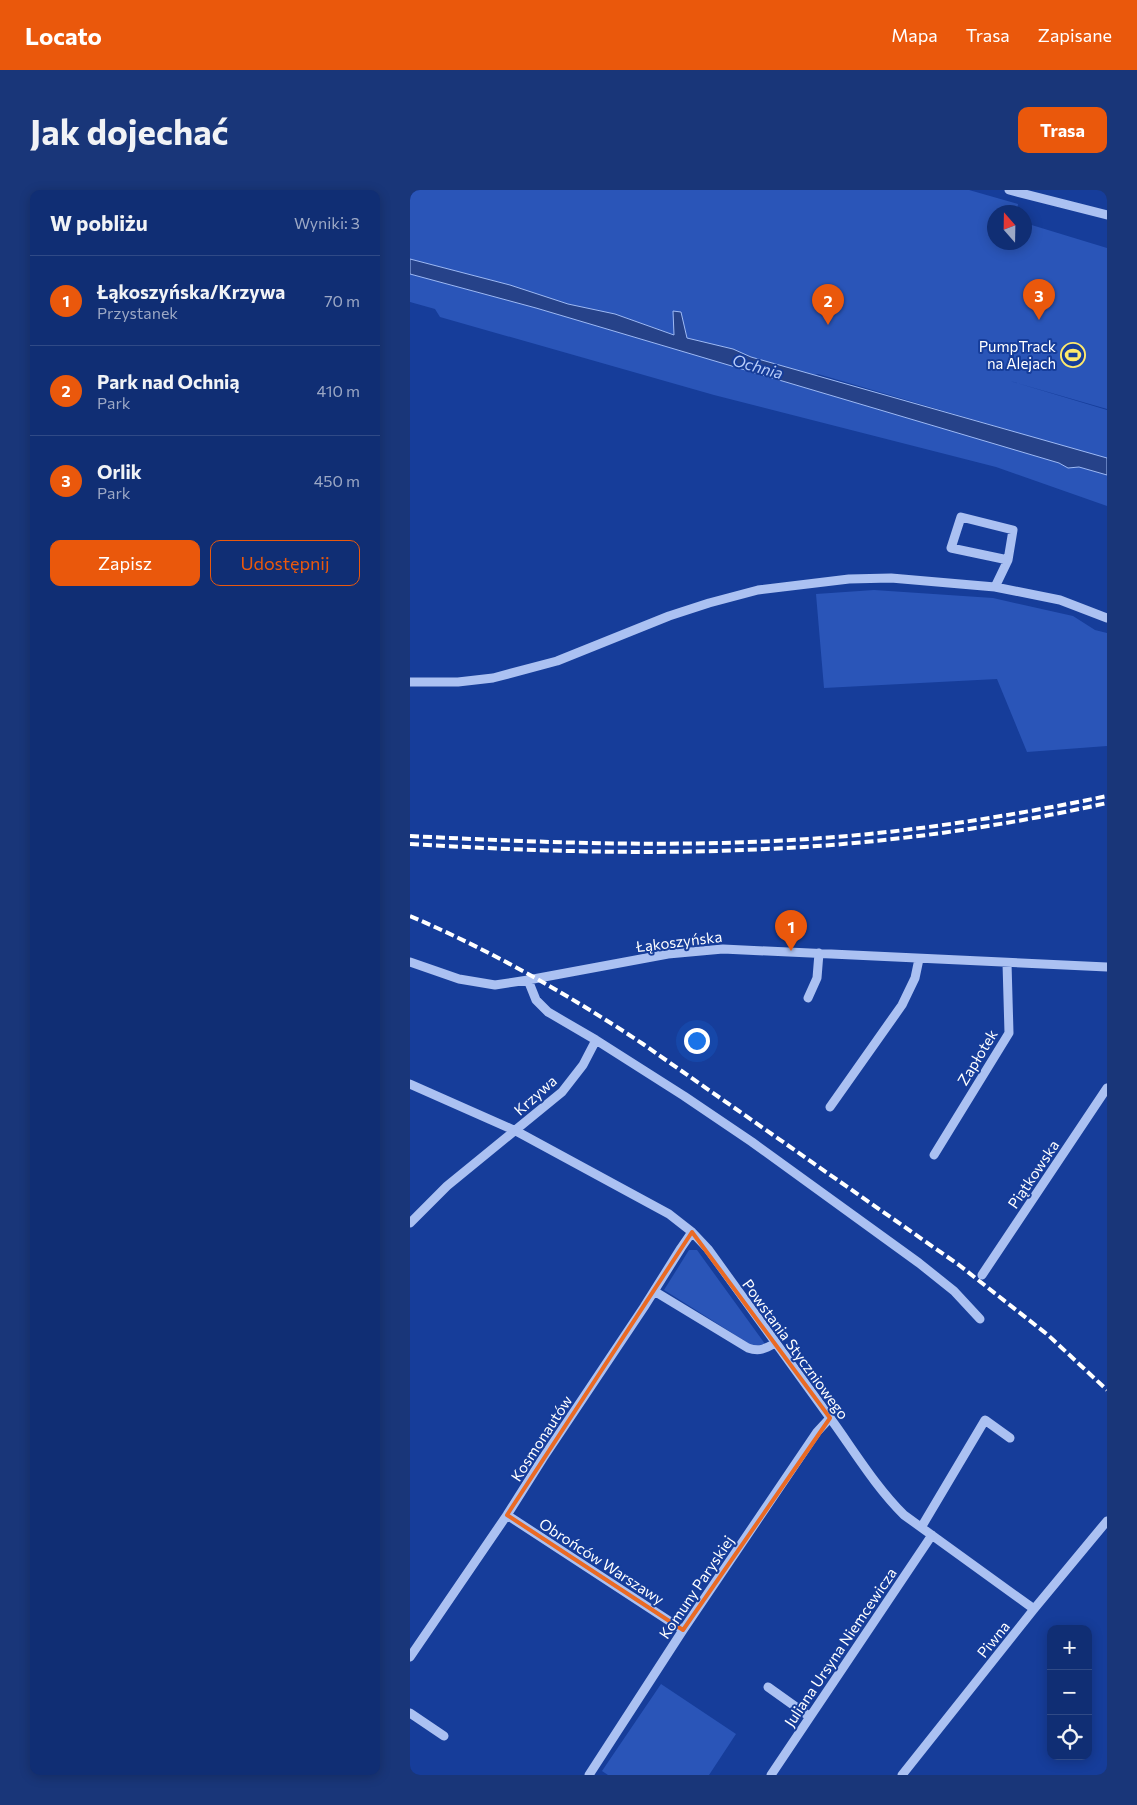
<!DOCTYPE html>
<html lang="pl">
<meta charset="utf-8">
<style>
:root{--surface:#102e74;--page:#193679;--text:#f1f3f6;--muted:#9ca8c5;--line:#304a86;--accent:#ea580c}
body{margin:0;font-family:Commissioner,sans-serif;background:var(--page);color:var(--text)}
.controls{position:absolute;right:15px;bottom:15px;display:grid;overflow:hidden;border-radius:10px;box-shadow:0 2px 12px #0003}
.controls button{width:45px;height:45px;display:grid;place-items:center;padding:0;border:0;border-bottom:1px solid var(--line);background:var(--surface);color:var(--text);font:25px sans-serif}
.compass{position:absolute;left:577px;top:15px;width:45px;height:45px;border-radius:50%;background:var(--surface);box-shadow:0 2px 12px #0003;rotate:340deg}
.you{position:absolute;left:286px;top:850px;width:18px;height:18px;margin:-12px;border:4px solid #fff;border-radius:50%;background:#1a73e8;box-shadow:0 0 0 8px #1a73e833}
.badge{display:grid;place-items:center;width:32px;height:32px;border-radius:50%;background:var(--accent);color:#fff;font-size:16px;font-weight:700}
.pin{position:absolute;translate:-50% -41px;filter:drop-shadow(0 1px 2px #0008)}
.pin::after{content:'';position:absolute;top:26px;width:18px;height:15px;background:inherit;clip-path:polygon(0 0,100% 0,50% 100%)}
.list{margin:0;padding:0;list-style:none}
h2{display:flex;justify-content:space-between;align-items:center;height:65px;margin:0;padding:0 20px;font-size:21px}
h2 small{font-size:16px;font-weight:400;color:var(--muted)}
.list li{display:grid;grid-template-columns:32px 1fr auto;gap:15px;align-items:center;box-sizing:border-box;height:90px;padding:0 20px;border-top:1px solid var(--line)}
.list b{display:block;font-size:19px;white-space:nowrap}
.list p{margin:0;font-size:16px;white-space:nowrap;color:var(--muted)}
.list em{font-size:16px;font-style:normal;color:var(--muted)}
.actions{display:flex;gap:10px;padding:15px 20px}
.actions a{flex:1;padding:11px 0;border:1px solid var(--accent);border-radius:10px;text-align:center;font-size:18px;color:var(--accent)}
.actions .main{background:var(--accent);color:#fff}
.icon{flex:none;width:28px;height:28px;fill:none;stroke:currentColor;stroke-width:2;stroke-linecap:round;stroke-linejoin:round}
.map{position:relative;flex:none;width:697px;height:1585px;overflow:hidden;border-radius:10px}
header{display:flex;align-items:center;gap:30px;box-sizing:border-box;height:70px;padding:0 25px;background:var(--accent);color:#fff}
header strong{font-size:24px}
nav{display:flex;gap:28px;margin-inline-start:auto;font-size:18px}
.intro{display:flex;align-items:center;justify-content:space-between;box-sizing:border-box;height:120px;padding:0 30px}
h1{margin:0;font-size:35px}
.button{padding:12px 22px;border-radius:10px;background:var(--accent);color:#fff;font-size:18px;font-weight:700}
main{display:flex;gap:30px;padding:0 30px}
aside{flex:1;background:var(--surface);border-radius:10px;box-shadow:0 2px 12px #0003}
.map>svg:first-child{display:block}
</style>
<header>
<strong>Locato</strong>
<nav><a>Mapa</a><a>Trasa</a><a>Zapisane</a></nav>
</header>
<div class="intro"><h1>Jak dojechać</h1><a class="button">Trasa</a></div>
<main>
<aside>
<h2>W pobliżu<small>Wyniki: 3</small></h2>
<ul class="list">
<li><span class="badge">1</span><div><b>Łąkoszyńska/Krzywa</b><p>Przystanek</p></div><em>70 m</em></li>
<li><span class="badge">2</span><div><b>Park nad Ochnią</b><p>Park</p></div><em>410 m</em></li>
<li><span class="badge">3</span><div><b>Orlik</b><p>Park</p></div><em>450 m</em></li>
</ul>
<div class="actions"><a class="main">Zapisz</a><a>Udostępnij</a></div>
</aside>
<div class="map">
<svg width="697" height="1585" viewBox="0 0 697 1585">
<rect width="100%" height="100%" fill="#163d9a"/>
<path fill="#2a55b8" d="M0 0H559L608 14 607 22H584V52H614L615 33 697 58V219L600 191 697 220V269L408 184 404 185 341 167 323 159 276 148 271 122H263L265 145 205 124 158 114 100 95 0 69Z
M0 84 126 118 649 273 658 278 669 277 697 285V316L586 277 304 205 30 127 25 119 0 112Z
M464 400 583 408 663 426 685 440 697 443V556L617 562 587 489 414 498 406 404Z
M279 1060H287L355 1154 344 1156 338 1153 254 1100Z
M251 1494 326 1544 299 1585H198L192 1581Z"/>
<path fill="#264289" stroke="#9ebaf5" d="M0 69 100 95 158 114 205 124 264 145 263 121 271 122 277 148 323 159 341 167 697 268V285L669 277 658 278 649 273 126 118 0 84Z"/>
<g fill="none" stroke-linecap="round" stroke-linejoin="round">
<path stroke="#abc1f2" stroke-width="9" d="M599 0 697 25
M585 397 598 370 603 340 551 327 541 358 598 370
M0 492H48L83 488 147 471 259 426 299 413 348 400 439 389 481 388 585 397 650 410 697 428
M0 772 49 789 85 795 118 790 258 764 313 759 697 777
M118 790 126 810 138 822 186 850 274 906 342 952 509 1073 544 1101 570 1129
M398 808 407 788 409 763
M0 894 106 941 259 1024 282 1042 298 1059C338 1115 378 1170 418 1225 443 1259 464 1295 494 1325L624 1419
M420 917 492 815 505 788 509 769
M524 965 599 843 597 773
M0 1033 37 996 152 902 173 875 186 850
M572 1085 697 898
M244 1101 338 1158C349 1162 355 1159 365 1153
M97 1325 273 1440
M512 1336 575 1230 600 1248
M0 1467 97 1325 133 1268 234 1117 271 1058 282 1042
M358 1497 400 1527
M0 1523 34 1546
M179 1585 273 1440 407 1242 420 1228
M361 1585 522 1345
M492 1585 624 1419 697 1331"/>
<path stroke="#fff" stroke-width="4" stroke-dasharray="9 4" stroke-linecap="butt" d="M0 646C121 652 242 657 363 651 476 646 587 629 697 606
M0 654C118 661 237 665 356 659 471 654 585 638 697 613
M0 726C82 761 159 805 233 854L549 1075 638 1145 697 1200"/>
</g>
<path fill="none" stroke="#ea6a24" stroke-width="4" stroke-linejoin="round" d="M282 1042 420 1228 273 1440 97 1325Z"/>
<defs>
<symbol id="stadium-ring" viewBox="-11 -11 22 22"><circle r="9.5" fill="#163d9a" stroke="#ffea6c" stroke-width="1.5"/><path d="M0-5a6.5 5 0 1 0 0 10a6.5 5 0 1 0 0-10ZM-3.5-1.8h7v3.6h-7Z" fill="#ffea6c"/></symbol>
</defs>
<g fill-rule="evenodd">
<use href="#stadium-ring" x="649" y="151" width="28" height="28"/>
</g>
<g text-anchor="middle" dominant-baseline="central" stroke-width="4" stroke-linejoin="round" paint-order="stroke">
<g font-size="15" fill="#fff" stroke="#163d9a" text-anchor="end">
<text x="646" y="156">PumpTrack<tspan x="646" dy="17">na Alejach</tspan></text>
</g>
<g font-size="15" fill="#fff" stroke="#163d9a">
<text transform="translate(269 751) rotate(-7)">Łąkoszyńska</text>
<text transform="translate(567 867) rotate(-59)">Zapłotek</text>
<text transform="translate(125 905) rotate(-42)">Krzywa</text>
<text transform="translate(623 984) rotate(-56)">Piątkowska</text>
<text transform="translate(386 1159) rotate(54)">Powstania Styczniowego</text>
<text transform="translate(131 1248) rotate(-57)">Kosmonautów</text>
<text transform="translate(192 1371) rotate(33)">Obrońców Warszawy</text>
<text transform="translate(286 1397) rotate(-56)">Komuny Paryskiej</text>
<text transform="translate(583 1449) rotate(-51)">Piwna</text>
<text transform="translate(430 1457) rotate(-56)">Juliana Ursyna Niemcewicza</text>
</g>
<g font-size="16" font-style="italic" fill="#b8ccf9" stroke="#163d9a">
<text transform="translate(348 176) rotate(16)">Ochnia</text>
</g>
</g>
</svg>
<div class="controls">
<button>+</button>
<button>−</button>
<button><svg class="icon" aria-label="locate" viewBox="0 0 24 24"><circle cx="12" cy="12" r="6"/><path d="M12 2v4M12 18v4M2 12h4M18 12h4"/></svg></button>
</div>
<svg class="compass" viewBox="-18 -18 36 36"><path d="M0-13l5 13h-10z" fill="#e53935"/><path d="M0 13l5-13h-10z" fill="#9ca8c5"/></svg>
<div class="you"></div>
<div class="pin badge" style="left:381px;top:761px">1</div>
<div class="pin badge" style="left:418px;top:135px">2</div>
<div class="pin badge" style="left:629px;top:130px">3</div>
</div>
</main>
